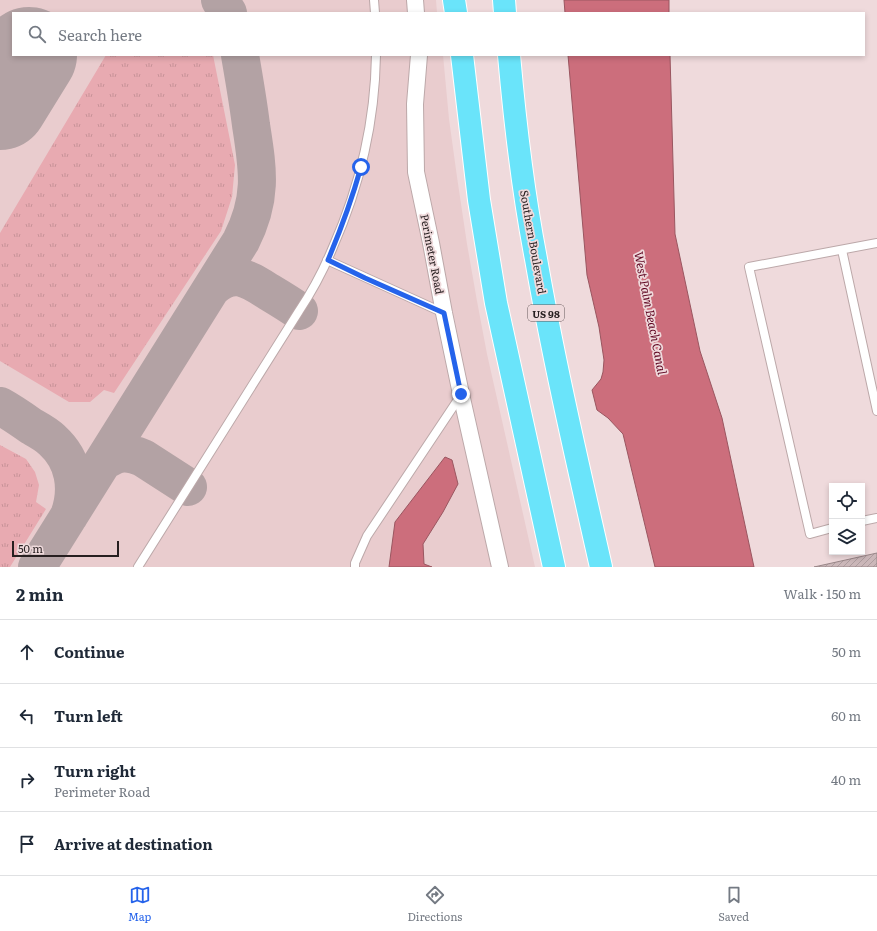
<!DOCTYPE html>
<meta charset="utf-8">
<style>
:root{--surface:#fff;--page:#f6f6f7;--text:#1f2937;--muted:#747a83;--line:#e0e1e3;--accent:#2563eb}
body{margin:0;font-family:Literata,serif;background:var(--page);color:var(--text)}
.controls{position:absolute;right:12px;bottom:12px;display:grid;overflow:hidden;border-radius:0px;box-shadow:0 2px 6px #0003}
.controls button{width:36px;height:36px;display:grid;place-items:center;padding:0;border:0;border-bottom:1px solid var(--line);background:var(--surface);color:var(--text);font:20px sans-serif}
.scale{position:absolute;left:12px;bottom:10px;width:107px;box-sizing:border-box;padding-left:4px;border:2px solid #271f20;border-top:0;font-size:11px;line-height:14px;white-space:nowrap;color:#271f20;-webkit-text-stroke:3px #efdadc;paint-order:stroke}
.stop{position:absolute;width:12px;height:12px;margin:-9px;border:3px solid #2563eb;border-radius:50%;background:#fff}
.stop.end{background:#2563eb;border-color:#fff;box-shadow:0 1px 4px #0008}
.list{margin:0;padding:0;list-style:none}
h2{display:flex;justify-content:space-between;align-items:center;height:52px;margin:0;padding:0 16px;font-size:17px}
h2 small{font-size:13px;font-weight:400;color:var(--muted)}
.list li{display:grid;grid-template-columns:26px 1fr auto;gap:12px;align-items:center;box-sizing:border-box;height:64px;padding:0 16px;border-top:1px solid var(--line)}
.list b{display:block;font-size:15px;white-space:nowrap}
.list p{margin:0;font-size:13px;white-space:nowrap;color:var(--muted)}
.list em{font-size:13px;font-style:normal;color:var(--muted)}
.icon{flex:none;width:22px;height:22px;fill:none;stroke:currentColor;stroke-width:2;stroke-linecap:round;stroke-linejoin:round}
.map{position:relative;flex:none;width:877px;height:567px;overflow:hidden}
.search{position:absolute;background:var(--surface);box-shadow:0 2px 6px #0003;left:12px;right:12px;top:12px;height:44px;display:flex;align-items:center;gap:10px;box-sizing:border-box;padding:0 14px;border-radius:0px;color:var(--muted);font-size:15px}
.sheet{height:308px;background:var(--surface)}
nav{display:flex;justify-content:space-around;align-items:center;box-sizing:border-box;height:56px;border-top:1px solid var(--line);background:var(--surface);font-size:11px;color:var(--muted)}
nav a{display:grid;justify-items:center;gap:2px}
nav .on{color:var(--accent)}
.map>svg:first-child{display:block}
</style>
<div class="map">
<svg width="877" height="567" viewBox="0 0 877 567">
<defs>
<pattern id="grass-tufts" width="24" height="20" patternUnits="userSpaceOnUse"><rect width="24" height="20" fill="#e8aab1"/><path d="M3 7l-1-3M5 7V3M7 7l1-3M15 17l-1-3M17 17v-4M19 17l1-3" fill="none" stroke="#c79298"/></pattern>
<pattern id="building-hatch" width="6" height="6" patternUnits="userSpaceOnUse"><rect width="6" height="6" fill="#cbb7b9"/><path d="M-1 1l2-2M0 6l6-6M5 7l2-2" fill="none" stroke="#ae9d9f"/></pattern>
</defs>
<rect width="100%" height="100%" fill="#efdadc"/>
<path fill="#e9ccce" d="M0 0H436L437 13H13V55H443L449 119 457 177 467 244 477 301 487 354 535 567H0Z"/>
<path fill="url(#grass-tufts)" d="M106 55H213L235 165 232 197 221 231 114 393 104 390 90 402H69L0 361V233Z
M0 445 26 459 35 472 39 485 36 502 46 509 10 567H0Z"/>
<path fill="#cc6e7c" stroke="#9a5660" d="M564 0H669V13H565Z
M568 55H670L675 234 700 351 722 418 754 567H655L623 434 608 418 597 410 592 390 601 379 603 372 604 360 599 327 587 275Z
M445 457 452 460 458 484 443 512 423 544 424 564 432 567H389L395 522Z"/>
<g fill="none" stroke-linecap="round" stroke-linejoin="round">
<path stroke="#b3a2a4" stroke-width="38" d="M220 0 228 13
M213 287C235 269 248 279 269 292 279 298 289 304 299 311
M0 406C11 412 21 419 31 426 38 430 46 434 52 440 74 460 79 488 69 516
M102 463C117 452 126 451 143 458L188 487
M37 567 241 241C263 198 258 170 251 125 248 101 244 78 240 55"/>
<path stroke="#b3a2a4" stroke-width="96" d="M0 102 29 55"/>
</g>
<path fill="url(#building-hatch)" stroke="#998688" d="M877 553V567H814Z"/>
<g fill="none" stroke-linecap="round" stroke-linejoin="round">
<defs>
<path id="lane" d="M374 0 375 13
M842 250 877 411
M327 260 444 313
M862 521 877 518
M832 528 810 534 749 267 877 243
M138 567 299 311C313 290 324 269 333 247 360 186 375 121 376 55
M355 567V563L367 536 461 395"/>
<path id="street" d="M415 0 416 13
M419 55 415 104 416 172 431 243 444 313 461 394 500 567"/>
<path id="highway" d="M454 0 456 13
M504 0 505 13
M462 55 479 200 496 303 554 567
M509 55C515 123 523 192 536 259 554 362 578 465 601 567"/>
</defs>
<use href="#lane" stroke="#bca8a9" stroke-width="10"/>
<use href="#street" stroke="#bca8a9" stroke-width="18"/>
<use href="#highway" stroke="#fff" stroke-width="24"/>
<use href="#lane" stroke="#fff" stroke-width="8"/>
<use href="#street" stroke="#fff" stroke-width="16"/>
<use href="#highway" stroke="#6ae4fa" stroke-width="22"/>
</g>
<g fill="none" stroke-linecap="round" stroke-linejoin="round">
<path stroke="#2563eb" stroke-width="5" d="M361 167C352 199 341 229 328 260L365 278 444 313 461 394"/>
</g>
<g text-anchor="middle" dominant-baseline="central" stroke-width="3.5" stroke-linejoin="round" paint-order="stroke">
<rect fill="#efdadc" stroke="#635758" stroke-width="1" x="528" y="305" width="36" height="16" rx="3"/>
<g font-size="10" font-weight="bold" fill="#271f20">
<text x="546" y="313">US 98</text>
</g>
<g font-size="11" fill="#271f20" stroke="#efdadc">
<text transform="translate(534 242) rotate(80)">Southern Boulevard</text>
<text transform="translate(433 254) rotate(79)">Perimeter Road</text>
</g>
<g font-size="12" font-style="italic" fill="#5f0621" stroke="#efdadc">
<text transform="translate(651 313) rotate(79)">West Palm Beach Canal</text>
</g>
</g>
</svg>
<div class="controls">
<button><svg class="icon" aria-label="locate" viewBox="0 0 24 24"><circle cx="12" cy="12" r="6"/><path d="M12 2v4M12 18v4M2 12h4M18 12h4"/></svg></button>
<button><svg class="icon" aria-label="layers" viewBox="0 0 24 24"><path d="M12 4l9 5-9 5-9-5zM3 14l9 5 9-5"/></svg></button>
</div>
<div class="scale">50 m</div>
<div class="stop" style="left:361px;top:167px"></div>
<div class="stop end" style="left:461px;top:394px"></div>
<div class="search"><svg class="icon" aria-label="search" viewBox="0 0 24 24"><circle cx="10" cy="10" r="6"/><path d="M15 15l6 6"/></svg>Search here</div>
</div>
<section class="sheet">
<h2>2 min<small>Walk · 150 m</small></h2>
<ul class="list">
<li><svg class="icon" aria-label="ahead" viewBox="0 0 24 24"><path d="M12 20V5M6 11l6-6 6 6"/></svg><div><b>Continue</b></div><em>50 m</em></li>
<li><svg class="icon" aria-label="left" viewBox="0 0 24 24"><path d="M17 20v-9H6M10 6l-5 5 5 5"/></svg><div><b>Turn left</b></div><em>60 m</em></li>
<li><svg class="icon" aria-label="right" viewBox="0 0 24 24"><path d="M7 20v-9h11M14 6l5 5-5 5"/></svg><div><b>Turn right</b><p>Perimeter Road</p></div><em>40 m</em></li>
<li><svg class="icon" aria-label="arrive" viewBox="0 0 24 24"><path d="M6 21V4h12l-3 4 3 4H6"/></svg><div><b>Arrive at destination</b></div></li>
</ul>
</section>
<nav>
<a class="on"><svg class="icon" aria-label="map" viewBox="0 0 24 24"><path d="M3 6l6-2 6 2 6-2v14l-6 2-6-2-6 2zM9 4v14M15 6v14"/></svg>Map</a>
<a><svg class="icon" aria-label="directions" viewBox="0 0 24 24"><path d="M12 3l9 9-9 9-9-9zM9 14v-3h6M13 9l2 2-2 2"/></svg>Directions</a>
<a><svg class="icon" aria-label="saved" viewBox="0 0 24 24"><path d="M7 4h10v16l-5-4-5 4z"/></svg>Saved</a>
</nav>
